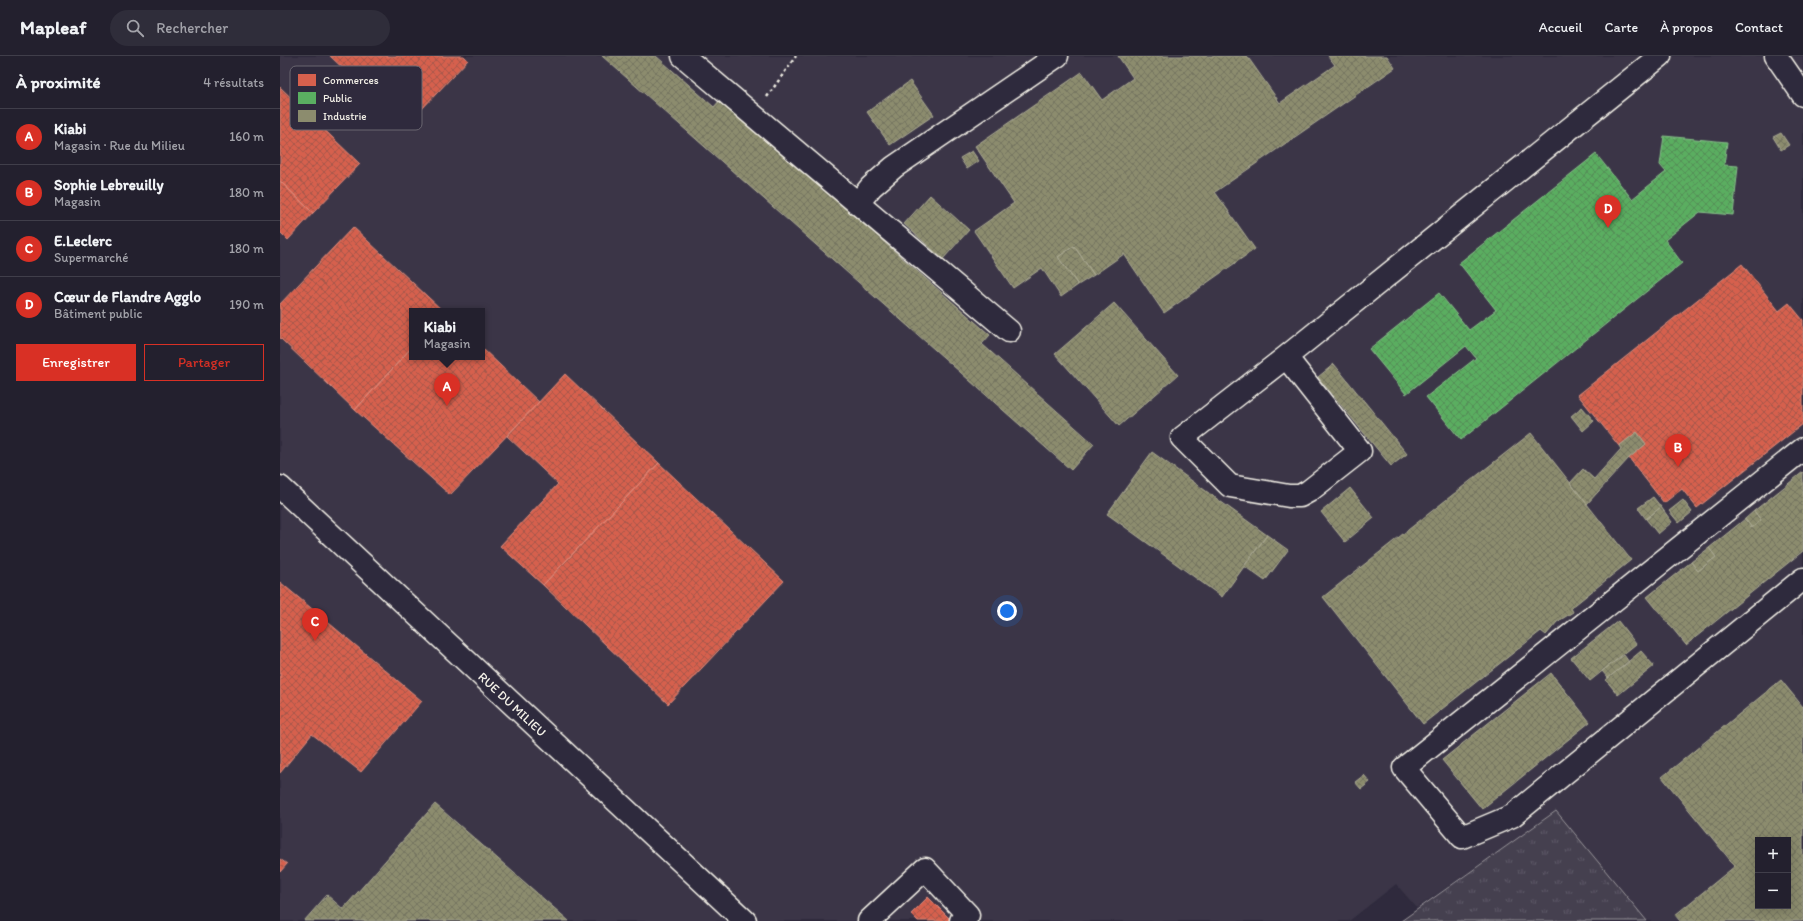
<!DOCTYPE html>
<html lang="fr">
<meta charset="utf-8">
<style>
:root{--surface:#23202e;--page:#2f2d3a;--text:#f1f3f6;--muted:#a3a3aa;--line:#403e4a;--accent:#d93025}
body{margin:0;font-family:Itim,sans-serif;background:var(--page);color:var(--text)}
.controls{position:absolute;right:12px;bottom:12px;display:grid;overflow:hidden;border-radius:0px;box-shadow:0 2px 10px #0003}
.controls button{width:36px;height:36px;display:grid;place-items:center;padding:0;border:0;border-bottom:1px solid var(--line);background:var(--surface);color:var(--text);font:20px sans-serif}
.you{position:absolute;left:727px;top:555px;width:14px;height:14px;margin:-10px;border:3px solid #fff;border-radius:50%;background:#1a73e8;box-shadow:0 0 0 6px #1a73e833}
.badge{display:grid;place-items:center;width:26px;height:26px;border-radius:50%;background:var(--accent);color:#fff;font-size:13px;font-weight:700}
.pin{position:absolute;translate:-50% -33px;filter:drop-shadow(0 1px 2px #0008)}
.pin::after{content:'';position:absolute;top:21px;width:14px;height:12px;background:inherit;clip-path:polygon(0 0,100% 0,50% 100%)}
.popup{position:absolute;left:129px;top:252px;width:76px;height:52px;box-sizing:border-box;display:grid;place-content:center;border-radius:0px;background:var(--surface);filter:drop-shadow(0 1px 3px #0005);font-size:13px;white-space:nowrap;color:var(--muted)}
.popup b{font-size:15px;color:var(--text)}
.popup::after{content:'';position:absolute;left:50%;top:100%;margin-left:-8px;border:8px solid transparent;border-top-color:var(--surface)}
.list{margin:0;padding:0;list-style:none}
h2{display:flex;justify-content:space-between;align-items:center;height:52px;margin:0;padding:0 16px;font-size:17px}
h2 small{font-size:13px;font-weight:400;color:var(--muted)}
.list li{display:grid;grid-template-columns:26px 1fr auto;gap:12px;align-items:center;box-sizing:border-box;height:56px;padding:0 16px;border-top:1px solid var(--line)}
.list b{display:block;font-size:15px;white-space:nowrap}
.list p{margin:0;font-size:13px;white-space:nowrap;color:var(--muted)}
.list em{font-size:13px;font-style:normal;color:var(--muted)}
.actions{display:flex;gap:8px;padding:12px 16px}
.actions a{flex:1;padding:9px 0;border:1px solid var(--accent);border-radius:0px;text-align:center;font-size:14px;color:var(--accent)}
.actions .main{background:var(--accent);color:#fff}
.icon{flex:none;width:22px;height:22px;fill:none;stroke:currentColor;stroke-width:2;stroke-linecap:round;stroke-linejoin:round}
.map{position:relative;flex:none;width:1523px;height:865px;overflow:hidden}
header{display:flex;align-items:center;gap:24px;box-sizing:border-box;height:56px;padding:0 20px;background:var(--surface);border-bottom:1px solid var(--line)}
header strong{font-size:19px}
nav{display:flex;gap:22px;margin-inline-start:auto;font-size:14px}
.search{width:280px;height:36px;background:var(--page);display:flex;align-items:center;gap:10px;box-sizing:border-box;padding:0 14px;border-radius:22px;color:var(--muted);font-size:15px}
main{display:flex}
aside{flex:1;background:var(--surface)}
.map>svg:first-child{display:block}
</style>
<header>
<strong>Mapleaf</strong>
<div class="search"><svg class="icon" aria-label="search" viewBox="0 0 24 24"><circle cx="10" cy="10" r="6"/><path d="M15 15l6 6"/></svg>Rechercher</div>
<nav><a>Accueil</a><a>Carte</a><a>À propos</a><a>Contact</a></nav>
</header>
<main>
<aside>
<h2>À proximité<small>4 résultats</small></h2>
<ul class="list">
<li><span class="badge">A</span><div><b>Kiabi</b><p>Magasin · Rue du Milieu</p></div><em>160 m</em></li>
<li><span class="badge">B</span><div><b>Sophie Lebreuilly</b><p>Magasin</p></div><em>180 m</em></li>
<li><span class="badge">C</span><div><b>E.Leclerc</b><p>Supermarché</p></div><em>180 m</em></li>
<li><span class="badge">D</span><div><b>Cœur de Flandre Agglo</b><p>Bâtiment public</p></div><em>190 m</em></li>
</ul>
<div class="actions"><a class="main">Enregistrer</a><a>Partager</a></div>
</aside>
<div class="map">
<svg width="1523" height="865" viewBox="0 0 1523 865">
<defs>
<pattern id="grass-tufts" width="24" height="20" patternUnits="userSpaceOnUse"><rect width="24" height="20" fill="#454050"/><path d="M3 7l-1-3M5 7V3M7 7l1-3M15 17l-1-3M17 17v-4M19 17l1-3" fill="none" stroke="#605c69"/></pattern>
<pattern id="shops-cross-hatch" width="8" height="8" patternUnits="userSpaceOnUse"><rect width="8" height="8" fill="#d6604d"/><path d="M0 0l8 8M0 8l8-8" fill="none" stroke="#a5584b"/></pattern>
<pattern id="public-cross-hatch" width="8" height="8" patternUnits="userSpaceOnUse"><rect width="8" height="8" fill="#5aae61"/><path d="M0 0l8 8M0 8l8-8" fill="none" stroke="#558f59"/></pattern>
<pattern id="industry-cross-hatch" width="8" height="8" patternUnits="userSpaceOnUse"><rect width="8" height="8" fill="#8c8c6e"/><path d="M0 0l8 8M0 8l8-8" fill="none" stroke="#757460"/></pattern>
</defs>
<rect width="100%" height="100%" fill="#2f2a3d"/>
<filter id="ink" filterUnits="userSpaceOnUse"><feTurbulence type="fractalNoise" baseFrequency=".025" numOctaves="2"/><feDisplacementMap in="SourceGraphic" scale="8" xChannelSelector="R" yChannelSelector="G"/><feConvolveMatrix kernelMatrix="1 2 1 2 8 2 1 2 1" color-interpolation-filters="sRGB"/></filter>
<g filter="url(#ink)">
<path fill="#3b3647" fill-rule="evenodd" d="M0 0H1523V865H1367L1276 755 1137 852 1116 828 1069 865H0ZM132 255H202V301H132ZM1478 784H1508V850H1478Z"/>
<path fill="url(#grass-tufts)" stroke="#9c989c" d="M1276 755 1367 865H1121Z"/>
<path fill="url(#shops-cross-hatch)" stroke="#df8c7c" d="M50 0H184L188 4 125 71Z
M0 31 80 108 33 157 0 125Z
M0 125 33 157 8 184 0 176Z
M73 171 163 255H132V291L75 354 0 282V248Z
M1462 208 1499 255 1509 247 1523 264V368L1417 452 1402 433 1384 447 1349 402 1366 388 1357 376 1339 390 1298 339Z
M132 291V301H202V292L259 346 170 439 75 354Z
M285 318 379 407 263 529 220 490 278 428 227 380Z
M379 407 504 525 388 648 263 529Z
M0 526 142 645 81 716 32 678 0 717Z
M0 803 7 808 0 816Z
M648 841 672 865H638L631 858Z"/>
<path fill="url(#public-cross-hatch)" stroke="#88c28a" d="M1384 80 1447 86 1444 109 1458 110 1453 159 1420 156 1385 184 1402 207 1181 384 1146 341 1196 302 1186 290 1126 338 1089 293 1159 237 1189 274 1216 254 1179 207 1316 98 1352 143 1386 116 1380 109Z"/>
<path fill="url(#industry-cross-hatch)" stroke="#abaa93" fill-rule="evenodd" d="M322 0H376L434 51 440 44 449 50 710 279 702 288 814 388 791 414Z
M838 0H967L1000 47 1055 9 1048 0H1107L1115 12 935 136 975 193 884 257 844 198 814 219 794 190 778 201 798 229 781 241 762 212 733 232 694 175 734 147 695 90 802 16 822 44 853 22Z
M630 25 654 59 610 89 587 56Z
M1501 77 1509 89 1501 94 1493 81Z
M692 95 699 105 687 113 680 102Z
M650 139 689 174 663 203 624 168Z
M794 190 814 219 798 229 778 201Z
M834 247 898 319 839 370 775 298Z
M1054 308 1127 398 1111 410 1038 321Z
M1302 351 1314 365 1303 375 1291 360Z
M1357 376 1366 388 1349 402 1307 448 1290 427 1303 413 1314 423 1341 393 1339 390Z
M1251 377 1351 504 1291 552 1293 556 1277 566 1266 579 1261 575 1143 668 1043 541Z
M872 396 987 479 942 541 827 458Z
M1523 416V495L1406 589 1367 541 1411 506 1418 515 1436 501 1429 492 1465 463 1472 472 1481 464 1474 455Z
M1070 432 1094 462 1065 486 1041 456Z
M1373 441 1381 451 1366 463 1358 452Z
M1403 444 1412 456 1399 467 1389 455Z
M1381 451 1392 466 1378 478 1366 463Z
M1474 455 1481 464 1472 472 1465 463Z
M987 479 1008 494 985 525 964 510Z
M1429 492 1436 501 1418 515 1411 506Z
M1338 565 1356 588 1310 625 1291 602Z
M1361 595 1374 610 1338 639 1326 624Z
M1344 599 1349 606 1328 622 1322 615Z
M1271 617 1310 666 1202 753 1162 704Z
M1501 624 1523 651V865H1400L1395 859 1455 810 1382 721ZM1478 784H1508V850H1478Z
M1084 719 1090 726 1081 733 1075 726Z
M155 748 289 865H24L47 839 63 853Z"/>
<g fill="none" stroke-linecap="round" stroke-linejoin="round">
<defs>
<g id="minor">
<path d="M403 0 729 275"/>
<path d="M1496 0 1523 39"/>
<path d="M578 147 591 131 614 111 777 0"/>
<path d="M1006 301 1080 395 1029 435 1020 440H1009L950 430 902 382 1006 301 1380 0"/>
<path d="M1523 393 1124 712 1182 781 1232 760 1523 523"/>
<path id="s1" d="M0 431 465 865"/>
<path d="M589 865 645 813 688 859 681 865"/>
</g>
</defs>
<use href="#minor" stroke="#f4f1e8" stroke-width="25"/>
<path stroke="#f4f1e8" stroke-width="2.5" stroke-dasharray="3 3" stroke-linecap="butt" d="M487 41 516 0"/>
<use href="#minor" stroke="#2f2a3d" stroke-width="22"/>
</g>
</g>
<g text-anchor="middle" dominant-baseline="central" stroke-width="4" stroke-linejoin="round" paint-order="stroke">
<g font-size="13" fill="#f4f1e8" stroke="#2f2a3d">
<text stroke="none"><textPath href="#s1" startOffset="318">RUE DU MILIEU</textPath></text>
</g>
</g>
<rect x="10" y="10" width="132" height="64" rx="6" fill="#2f2a3d" stroke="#6a6670" stroke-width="1"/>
<rect x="18" y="18" width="18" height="12" fill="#d6604d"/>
<rect x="18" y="36" width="18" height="12" fill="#5aae61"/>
<rect x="18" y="54" width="18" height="12" fill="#8c8c6e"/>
<g font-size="11" fill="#f4f1e8">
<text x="43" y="28">Commerces</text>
<text x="43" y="46">Public</text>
<text x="43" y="64">Industrie</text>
</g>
</svg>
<div class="controls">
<button>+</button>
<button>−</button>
</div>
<div class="you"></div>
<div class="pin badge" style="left:167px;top:350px">A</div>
<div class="popup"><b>Kiabi</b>Magasin</div>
<div class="pin badge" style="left:1398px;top:411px">B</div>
<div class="pin badge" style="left:35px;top:585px">C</div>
<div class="pin badge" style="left:1328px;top:172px">D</div>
</div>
</main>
